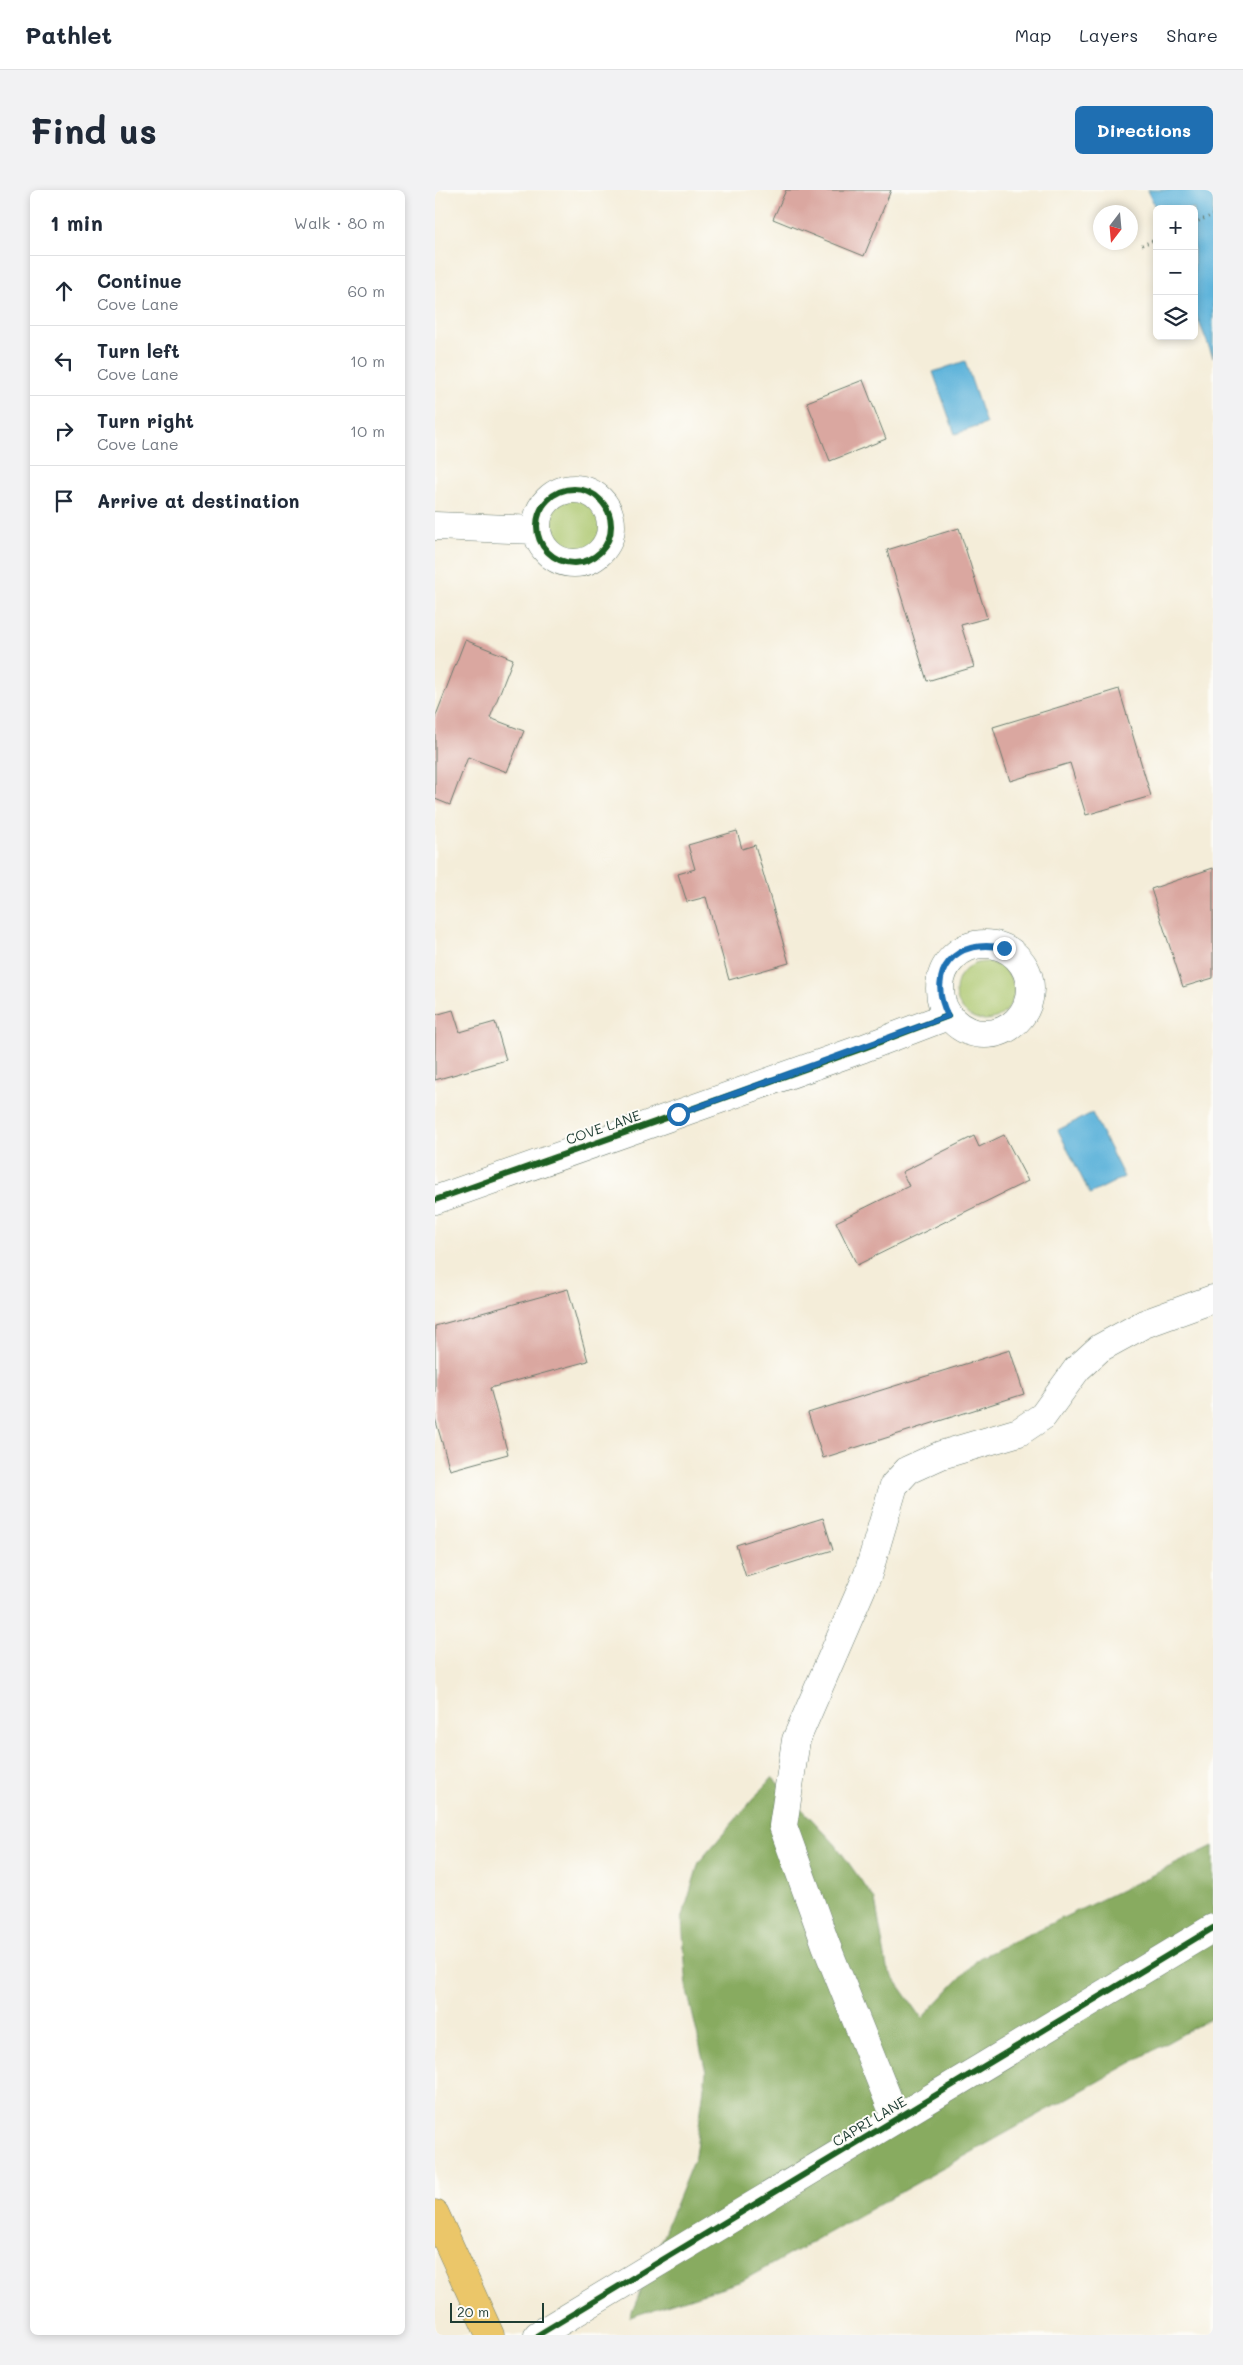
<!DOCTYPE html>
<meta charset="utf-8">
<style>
:root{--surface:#fff;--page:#f2f2f3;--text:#1f2937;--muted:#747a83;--line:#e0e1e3;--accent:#1f6fb2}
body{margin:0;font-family:Mali,sans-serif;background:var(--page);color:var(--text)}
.controls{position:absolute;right:15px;top:15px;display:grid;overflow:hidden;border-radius:8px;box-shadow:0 2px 8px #0003}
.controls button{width:45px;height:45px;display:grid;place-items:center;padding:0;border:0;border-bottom:1px solid var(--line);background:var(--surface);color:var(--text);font:25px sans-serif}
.compass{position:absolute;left:658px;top:15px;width:45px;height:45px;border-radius:50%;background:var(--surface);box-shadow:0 2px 8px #0003;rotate:196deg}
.scale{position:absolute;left:15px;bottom:12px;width:94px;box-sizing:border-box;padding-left:5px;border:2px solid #1f3d34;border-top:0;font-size:14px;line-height:18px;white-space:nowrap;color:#1f3d34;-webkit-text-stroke:4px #fdfcf7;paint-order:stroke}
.stop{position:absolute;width:15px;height:15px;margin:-11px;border:4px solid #1f6fb2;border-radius:50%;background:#fff}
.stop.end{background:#1f6fb2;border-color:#fff;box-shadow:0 1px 5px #0008}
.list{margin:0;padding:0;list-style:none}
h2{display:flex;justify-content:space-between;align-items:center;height:65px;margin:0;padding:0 20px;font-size:21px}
h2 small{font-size:16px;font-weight:400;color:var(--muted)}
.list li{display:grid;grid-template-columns:32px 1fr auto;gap:15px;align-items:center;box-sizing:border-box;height:70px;padding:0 20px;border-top:1px solid var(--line)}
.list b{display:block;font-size:19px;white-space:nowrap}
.list p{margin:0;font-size:16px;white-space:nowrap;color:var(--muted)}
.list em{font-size:16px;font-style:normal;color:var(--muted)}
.icon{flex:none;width:28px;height:28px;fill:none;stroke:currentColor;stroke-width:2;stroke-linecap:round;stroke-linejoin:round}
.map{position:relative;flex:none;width:778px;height:2145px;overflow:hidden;border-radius:8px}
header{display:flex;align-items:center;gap:30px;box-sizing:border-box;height:70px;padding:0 25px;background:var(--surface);border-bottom:1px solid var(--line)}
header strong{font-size:24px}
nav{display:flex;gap:28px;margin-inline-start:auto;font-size:18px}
.intro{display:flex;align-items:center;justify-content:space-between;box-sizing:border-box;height:120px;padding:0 30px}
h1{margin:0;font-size:35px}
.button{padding:12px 22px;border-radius:8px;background:var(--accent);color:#fff;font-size:18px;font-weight:700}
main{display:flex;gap:30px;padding:0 30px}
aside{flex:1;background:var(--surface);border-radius:8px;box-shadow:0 2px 8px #0003}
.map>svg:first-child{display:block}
</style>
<header>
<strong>Pathlet</strong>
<nav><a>Map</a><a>Layers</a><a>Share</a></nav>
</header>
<div class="intro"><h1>Find us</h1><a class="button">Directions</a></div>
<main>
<aside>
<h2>1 min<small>Walk · 80 m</small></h2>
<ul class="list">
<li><svg class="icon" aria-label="ahead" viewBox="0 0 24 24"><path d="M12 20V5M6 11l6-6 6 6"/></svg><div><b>Continue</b><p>Cove Lane</p></div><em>60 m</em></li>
<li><svg class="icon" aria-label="left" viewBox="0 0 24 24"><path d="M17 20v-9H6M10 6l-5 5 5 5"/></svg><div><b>Turn left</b><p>Cove Lane</p></div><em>10 m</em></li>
<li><svg class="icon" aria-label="right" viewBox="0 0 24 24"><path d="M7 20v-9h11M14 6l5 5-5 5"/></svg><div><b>Turn right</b><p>Cove Lane</p></div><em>10 m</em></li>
<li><svg class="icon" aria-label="arrive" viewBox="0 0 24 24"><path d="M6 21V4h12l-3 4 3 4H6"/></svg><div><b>Arrive at destination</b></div></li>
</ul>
</aside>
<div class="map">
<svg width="778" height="2145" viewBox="0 0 778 2145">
<rect width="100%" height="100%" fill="#fdfcf7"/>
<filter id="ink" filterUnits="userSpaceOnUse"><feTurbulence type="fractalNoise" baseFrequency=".02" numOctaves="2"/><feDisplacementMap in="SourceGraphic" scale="10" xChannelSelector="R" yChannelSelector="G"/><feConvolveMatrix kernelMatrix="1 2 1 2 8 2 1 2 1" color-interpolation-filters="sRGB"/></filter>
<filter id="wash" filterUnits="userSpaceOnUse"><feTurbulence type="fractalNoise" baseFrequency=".0096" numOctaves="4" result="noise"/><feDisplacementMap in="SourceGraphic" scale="20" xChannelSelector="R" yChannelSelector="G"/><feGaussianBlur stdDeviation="1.12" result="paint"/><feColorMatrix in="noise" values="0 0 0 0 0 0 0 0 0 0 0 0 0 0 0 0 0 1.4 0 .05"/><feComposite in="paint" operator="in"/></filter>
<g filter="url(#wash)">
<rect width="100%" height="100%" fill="#f4edd9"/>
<path fill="#abc66d" stroke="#658250" d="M109 336a29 29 0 1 1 58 0a29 29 0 1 1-58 0Z
M521 801a29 29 0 1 1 58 0a29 29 0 1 1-58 0Z"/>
<path fill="#88ab60" stroke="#54744a" d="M337 1587 400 1654 440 1710 452 1778 487 1828 544 1768 778 1656V1827L307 2091 195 2127 260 1966 271 1882 252 1800 247 1729 264 1672Z"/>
<path fill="#5db3da" stroke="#3e7887" d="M713 0H778V167L759 119V19H722V22Z
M530 171 551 234 520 244 498 182Z
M657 923 689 987 655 1004 623 940Z"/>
<g id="blocks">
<path fill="#daa7a0" d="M351 0H456L429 66 338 29Z
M428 190 451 249 395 271 372 212Z
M524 338 552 428 526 435 539 477 492 491 452 360Z
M30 450 78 469 55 528 89 541 72 582 33 567 15 615 0 609V528Z
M684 499 716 606 651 625 635 573 575 591 558 537Z
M302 641 307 659 320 655 354 773 294 790 271 707 252 712 243 684 260 679 253 655Z
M778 678V788L748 797 716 699Z
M18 820 25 842 60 832 71 870 0 890V825Z
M569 945 593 991 422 1075 401 1032 474 996 467 982 539 946 544 957Z
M133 1099 153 1171 55 1198 73 1264 15 1280 0 1228V1136Z
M575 1160 589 1204 388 1268 373 1223Z
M388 1328 398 1360 311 1387 301 1355Z"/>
</g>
</g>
<g filter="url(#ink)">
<use href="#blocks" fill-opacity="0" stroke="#6a7b6e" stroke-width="1"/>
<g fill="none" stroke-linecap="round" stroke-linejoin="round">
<defs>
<path id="minor" d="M102 336a37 37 0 1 1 74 0a37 37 0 1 1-74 0Z
M0 336 102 340
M505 799a45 45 0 1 1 90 0a45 45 0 1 1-90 0Z
M0 1010 429 858 513 826
M461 1929 391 1755 348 1636 361 1550 433 1384 459 1295 473 1280 506 1265 584 1242 608 1226 642 1179 665 1158 709 1134 778 1109
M103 2145 778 1738"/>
<path id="major" d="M0 2024 55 2145"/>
</defs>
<use href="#minor" stroke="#6a7b6e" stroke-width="29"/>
<use href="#major" stroke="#6a7b6e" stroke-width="29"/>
<path stroke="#6a7b6e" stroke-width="3" stroke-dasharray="1 4" stroke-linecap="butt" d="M759 33 778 25
M707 55 722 49"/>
<use href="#minor" stroke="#fff" stroke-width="28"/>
<use href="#major" stroke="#ebc669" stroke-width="28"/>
<defs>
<path id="cycleway" d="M102 336a37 37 0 1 1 74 0a37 37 0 1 1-74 0Z
M0 1010 429 858 513 826
M103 2145 778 1738"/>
</defs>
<use href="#cycleway" stroke="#fdfcf7" stroke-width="9"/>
<use href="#cycleway" stroke="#1b5e20" stroke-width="6"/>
</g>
</g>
<g fill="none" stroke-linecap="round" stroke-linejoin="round" filter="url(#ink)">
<path stroke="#1f6fb2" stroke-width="6" d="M243 924 513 826C490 781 521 747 569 758"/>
</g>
<g text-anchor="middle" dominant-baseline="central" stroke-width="4" stroke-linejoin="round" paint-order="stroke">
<g font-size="14" fill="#1f3d34" stroke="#fdfcf7">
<text transform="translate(168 937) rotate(-19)">COVE LANE</text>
<text transform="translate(434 1931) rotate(-31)">CAPRI LANE</text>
</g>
</g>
</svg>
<div class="controls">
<button>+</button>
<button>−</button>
<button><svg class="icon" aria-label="layers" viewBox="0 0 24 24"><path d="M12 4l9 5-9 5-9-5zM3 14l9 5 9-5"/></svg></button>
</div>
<svg class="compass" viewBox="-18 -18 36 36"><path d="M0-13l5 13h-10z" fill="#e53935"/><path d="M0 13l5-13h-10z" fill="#747a83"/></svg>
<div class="scale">20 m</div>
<div class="stop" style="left:243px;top:924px"></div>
<div class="stop end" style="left:569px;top:758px"></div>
</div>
</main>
